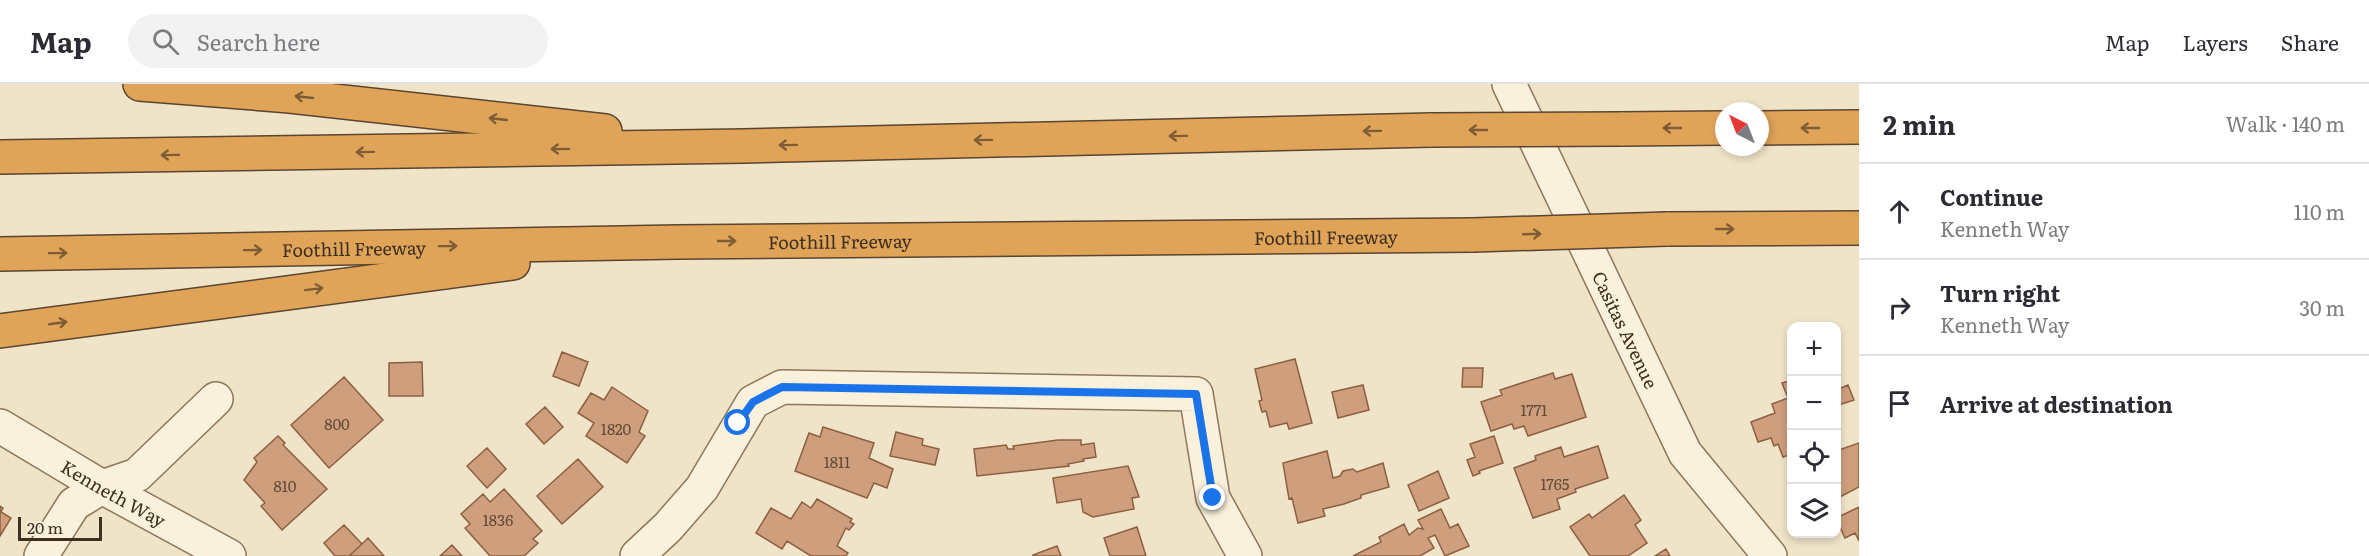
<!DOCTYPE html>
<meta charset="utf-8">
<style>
:root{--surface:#fff;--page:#f2f2f3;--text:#2b2b33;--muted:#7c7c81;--line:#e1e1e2}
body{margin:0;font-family:Literata,serif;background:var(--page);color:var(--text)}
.controls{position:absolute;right:18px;bottom:18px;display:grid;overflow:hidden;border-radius:12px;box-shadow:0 3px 9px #0003}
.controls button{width:54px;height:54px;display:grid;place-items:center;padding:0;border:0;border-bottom:2px solid var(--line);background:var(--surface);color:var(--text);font:30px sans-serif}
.compass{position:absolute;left:1715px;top:18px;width:54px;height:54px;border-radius:50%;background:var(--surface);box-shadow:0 3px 9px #0003;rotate:318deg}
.scale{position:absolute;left:18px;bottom:15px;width:84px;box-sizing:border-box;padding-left:6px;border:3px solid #3d2e20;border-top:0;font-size:16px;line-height:21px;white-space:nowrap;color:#3d2e20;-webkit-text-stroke:4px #f7eed8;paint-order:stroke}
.stop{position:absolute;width:18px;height:18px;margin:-14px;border:4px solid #1a73e8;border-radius:50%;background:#fff}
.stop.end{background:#1a73e8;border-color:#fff;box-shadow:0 2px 6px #0008}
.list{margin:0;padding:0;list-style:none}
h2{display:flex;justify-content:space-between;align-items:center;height:78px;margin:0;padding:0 24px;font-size:26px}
h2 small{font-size:20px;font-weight:400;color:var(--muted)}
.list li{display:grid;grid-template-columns:39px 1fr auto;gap:18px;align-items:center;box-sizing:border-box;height:96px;padding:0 24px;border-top:2px solid var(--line)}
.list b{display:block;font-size:22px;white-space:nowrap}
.list p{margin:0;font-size:20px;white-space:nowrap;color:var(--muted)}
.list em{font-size:20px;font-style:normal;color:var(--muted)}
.icon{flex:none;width:33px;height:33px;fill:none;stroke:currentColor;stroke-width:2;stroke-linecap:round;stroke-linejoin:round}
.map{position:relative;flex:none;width:1859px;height:472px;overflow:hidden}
header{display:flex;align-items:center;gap:36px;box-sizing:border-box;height:84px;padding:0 30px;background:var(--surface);border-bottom:2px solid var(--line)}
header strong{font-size:28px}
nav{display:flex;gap:33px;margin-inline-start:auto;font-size:21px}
.search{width:420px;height:54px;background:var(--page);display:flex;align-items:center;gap:15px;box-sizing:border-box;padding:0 21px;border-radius:33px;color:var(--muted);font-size:22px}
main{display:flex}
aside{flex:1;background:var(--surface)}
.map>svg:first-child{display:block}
</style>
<header>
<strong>Map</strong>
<div class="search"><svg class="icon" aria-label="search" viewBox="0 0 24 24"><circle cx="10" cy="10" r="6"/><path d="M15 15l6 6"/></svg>Search here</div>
<nav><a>Map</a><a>Layers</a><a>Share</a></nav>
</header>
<main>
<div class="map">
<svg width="1859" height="472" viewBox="0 0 1859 472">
<rect width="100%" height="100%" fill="#f0e4c8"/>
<path fill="#cf9f7d" stroke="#8d5f41" stroke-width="1.5" d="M562 268 588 278 579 302 553 292Z
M1295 275 1312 339 1289 345 1287 339 1270 343 1266 327 1262 328 1259 317 1262 316 1255 285Z
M422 278 423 312H389V279Z
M1463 284H1483L1482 303H1462Z
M1553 289 1555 295 1572 290 1586 333 1528 352 1524 342 1514 345 1512 340 1491 347 1481 318 1502 311 1500 306Z
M344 293 383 336 329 384 291 341Z
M1792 296V370L1783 373 1778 360 1774 362 1771 354 1758 358 1751 338 1775 329 1772 320 1788 314 1782 299Z
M1363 301 1369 326 1338 334 1332 308Z
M1848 301 1854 316 1836 322V306Z
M612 303 648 327 639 348 645 352 627 379 586 352 594 339 578 329 591 309 604 316Z
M545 323 563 343 544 360 526 340Z
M823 343 874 359 869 374 893 385 887 404 874 399 867 414 795 387 809 349 820 353Z
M896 348 923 355 922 361 939 365 935 381 890 372Z
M278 352 285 359 283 361 327 405 282 446 261 422 265 419 244 396 257 378 254 374Z
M1494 352 1503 379 1479 387 1480 389 1473 392 1467 376 1475 373 1470 360Z
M1058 356H1081V361L1094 359 1096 373 1083 375 1084 377 1068 380 1069 382 977 392 974 365 1006 361 1008 365H1014L1013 362Z
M1859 359V403L1836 415V367Z
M1598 362 1608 394 1575 405 1576 408 1557 415 1560 425 1533 434 1514 384 1536 376 1535 372 1561 363 1564 373Z
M487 364 506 385 487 404 467 382Z
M1327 367 1333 394 1340 392 1343 387 1353 385 1357 388 1383 379 1389 403 1361 411V414L1344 420 1323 425 1325 432 1298 439 1292 414 1289 415 1283 379Z
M578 375 603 403 562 440 537 412Z
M1128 382 1139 413 1132 414 1134 425 1093 433 1083 428 1081 415 1057 419 1053 394Z
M1438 387 1449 414 1419 427 1408 401Z
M504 405 542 447 533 455 538 459 524 472H490L465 444 470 440 461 430 483 410 490 418Z
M1624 411 1641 436 1635 441 1647 459 1628 472H1590L1570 443 1589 430 1592 434Z
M817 415 852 435 850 438 854 440 849 446 846 444 837 462 848 469 846 472H811L787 457 782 465 756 449 771 424 791 435 802 418 811 424Z
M0 422 3 424 1 428 11 434 0 452Z
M1859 423V457L1855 449 1845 454 1836 434Z
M1441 425 1450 444 1458 440 1469 462 1445 472 1435 451 1428 454 1434 464 1420 472H1353L1381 458 1379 453 1404 440 1409 451 1418 444 1423 445 1418 436Z
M344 441 362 460 349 472H335L324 459Z
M1137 443 1146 472H1110L1104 454Z
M368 454 384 472H349L362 460Z
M452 461 462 472H440Z
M1057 462 1061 472H1033V471Z
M1666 465 1670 472H1655Z"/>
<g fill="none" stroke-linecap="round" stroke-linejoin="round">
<defs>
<g id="minor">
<path id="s1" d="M1509 0 1685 369 1770 472"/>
<path id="s2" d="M0 342 102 403 229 472"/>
<path d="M41 472 74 420 102 403 137 391 216 315"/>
<path d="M637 472 668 443 702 404 753 318 782 303 1196 310 1213 414 1245 472"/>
</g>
<g id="highway">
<path d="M140 0 290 12 605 47"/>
<path d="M1760 44 1859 43"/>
<path d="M1620 45 1724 44"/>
<path d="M0 73 744 62 1431 46"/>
<path d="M1667 145 1859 144"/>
<path id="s3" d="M0 170 678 158 1473 151"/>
<path d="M0 247 513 179"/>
</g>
</defs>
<use href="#minor" stroke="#8d765c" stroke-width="36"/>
<use href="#highway" stroke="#5b4430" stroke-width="36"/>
<use href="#minor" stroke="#faf1dc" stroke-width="33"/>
<use href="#highway" stroke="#e0a458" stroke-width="33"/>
<defs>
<path id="highway-bridge" d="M1431 46 1620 45
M1473 151 1667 145"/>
</defs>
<use href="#highway-bridge" stroke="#5b4430" stroke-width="36" stroke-linecap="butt"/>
<use href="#highway-bridge" stroke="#e0a458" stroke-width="33"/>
</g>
<defs><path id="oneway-shaft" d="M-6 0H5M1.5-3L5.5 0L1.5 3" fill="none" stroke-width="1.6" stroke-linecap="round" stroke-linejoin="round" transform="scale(1.5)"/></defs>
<g stroke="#7e5d36">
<use href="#oneway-shaft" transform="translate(304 13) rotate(-174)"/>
<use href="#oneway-shaft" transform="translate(498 35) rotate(-174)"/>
<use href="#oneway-shaft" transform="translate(1672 44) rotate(180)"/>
<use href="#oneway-shaft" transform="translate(1810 44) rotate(180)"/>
<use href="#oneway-shaft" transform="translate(1478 46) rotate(180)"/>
<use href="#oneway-shaft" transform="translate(1372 47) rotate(179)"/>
<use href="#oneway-shaft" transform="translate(1178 52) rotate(179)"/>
<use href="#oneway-shaft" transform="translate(983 56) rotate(179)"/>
<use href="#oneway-shaft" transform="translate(788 61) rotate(179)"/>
<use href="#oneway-shaft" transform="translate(560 65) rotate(179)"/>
<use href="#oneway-shaft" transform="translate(365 68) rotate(179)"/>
<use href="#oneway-shaft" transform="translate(170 71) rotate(179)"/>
<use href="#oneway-shaft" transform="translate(1725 145)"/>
<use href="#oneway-shaft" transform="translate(1532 150) rotate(-2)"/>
<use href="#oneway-shaft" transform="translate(727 157)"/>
<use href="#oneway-shaft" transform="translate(448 162) rotate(-1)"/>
<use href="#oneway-shaft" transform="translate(253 166) rotate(-1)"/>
<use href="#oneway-shaft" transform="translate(58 169) rotate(-1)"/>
<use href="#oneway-shaft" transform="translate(314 205) rotate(-7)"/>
<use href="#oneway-shaft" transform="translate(58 239) rotate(-8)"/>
</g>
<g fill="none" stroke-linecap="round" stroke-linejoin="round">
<path stroke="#1a73e8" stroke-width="8" d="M738 339 753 318 782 303 1196 310 1213 414"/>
</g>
<g text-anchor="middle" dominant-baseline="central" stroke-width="4.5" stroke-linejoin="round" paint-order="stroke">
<g font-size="15" fill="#624a37">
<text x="1534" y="325">1771</text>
<text x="337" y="339">800</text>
<text x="616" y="344">1820</text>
<text x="837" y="377">1811</text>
<text x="1555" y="399">1765</text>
<text x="285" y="401">810</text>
<text x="498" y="435">1836</text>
</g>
<g font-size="18" fill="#3d2e20" stroke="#f7eed8">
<text stroke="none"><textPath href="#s3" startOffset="1326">Foothill Freeway</textPath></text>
<text stroke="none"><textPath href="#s3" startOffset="840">Foothill Freeway</textPath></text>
<text stroke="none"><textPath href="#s3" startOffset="354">Foothill Freeway</textPath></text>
<text stroke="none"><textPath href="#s1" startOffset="272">Casitas Avenue</textPath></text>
<text stroke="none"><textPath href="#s2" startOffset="132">Kenneth Way</textPath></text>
</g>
</g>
</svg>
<div class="controls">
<button>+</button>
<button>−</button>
<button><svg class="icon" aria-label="locate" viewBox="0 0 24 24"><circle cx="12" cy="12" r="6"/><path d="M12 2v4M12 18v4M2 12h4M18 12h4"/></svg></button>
<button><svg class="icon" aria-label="layers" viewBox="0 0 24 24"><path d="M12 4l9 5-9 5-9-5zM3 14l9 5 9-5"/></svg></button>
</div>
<svg class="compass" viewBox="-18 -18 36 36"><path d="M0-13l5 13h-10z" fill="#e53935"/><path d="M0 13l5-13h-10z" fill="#7c7c81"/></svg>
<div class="scale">20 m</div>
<div class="stop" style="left:738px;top:339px"></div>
<div class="stop end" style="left:1213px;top:414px"></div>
</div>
<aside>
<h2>2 min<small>Walk · 140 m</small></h2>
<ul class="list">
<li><svg class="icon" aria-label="ahead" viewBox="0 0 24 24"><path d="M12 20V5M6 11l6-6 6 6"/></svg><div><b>Continue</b><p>Kenneth Way</p></div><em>110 m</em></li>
<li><svg class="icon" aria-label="right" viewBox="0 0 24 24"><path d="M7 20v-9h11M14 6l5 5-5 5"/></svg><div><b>Turn right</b><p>Kenneth Way</p></div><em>30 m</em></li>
<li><svg class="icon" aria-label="arrive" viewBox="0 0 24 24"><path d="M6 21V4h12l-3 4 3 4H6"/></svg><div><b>Arrive at destination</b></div></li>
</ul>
</aside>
</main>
